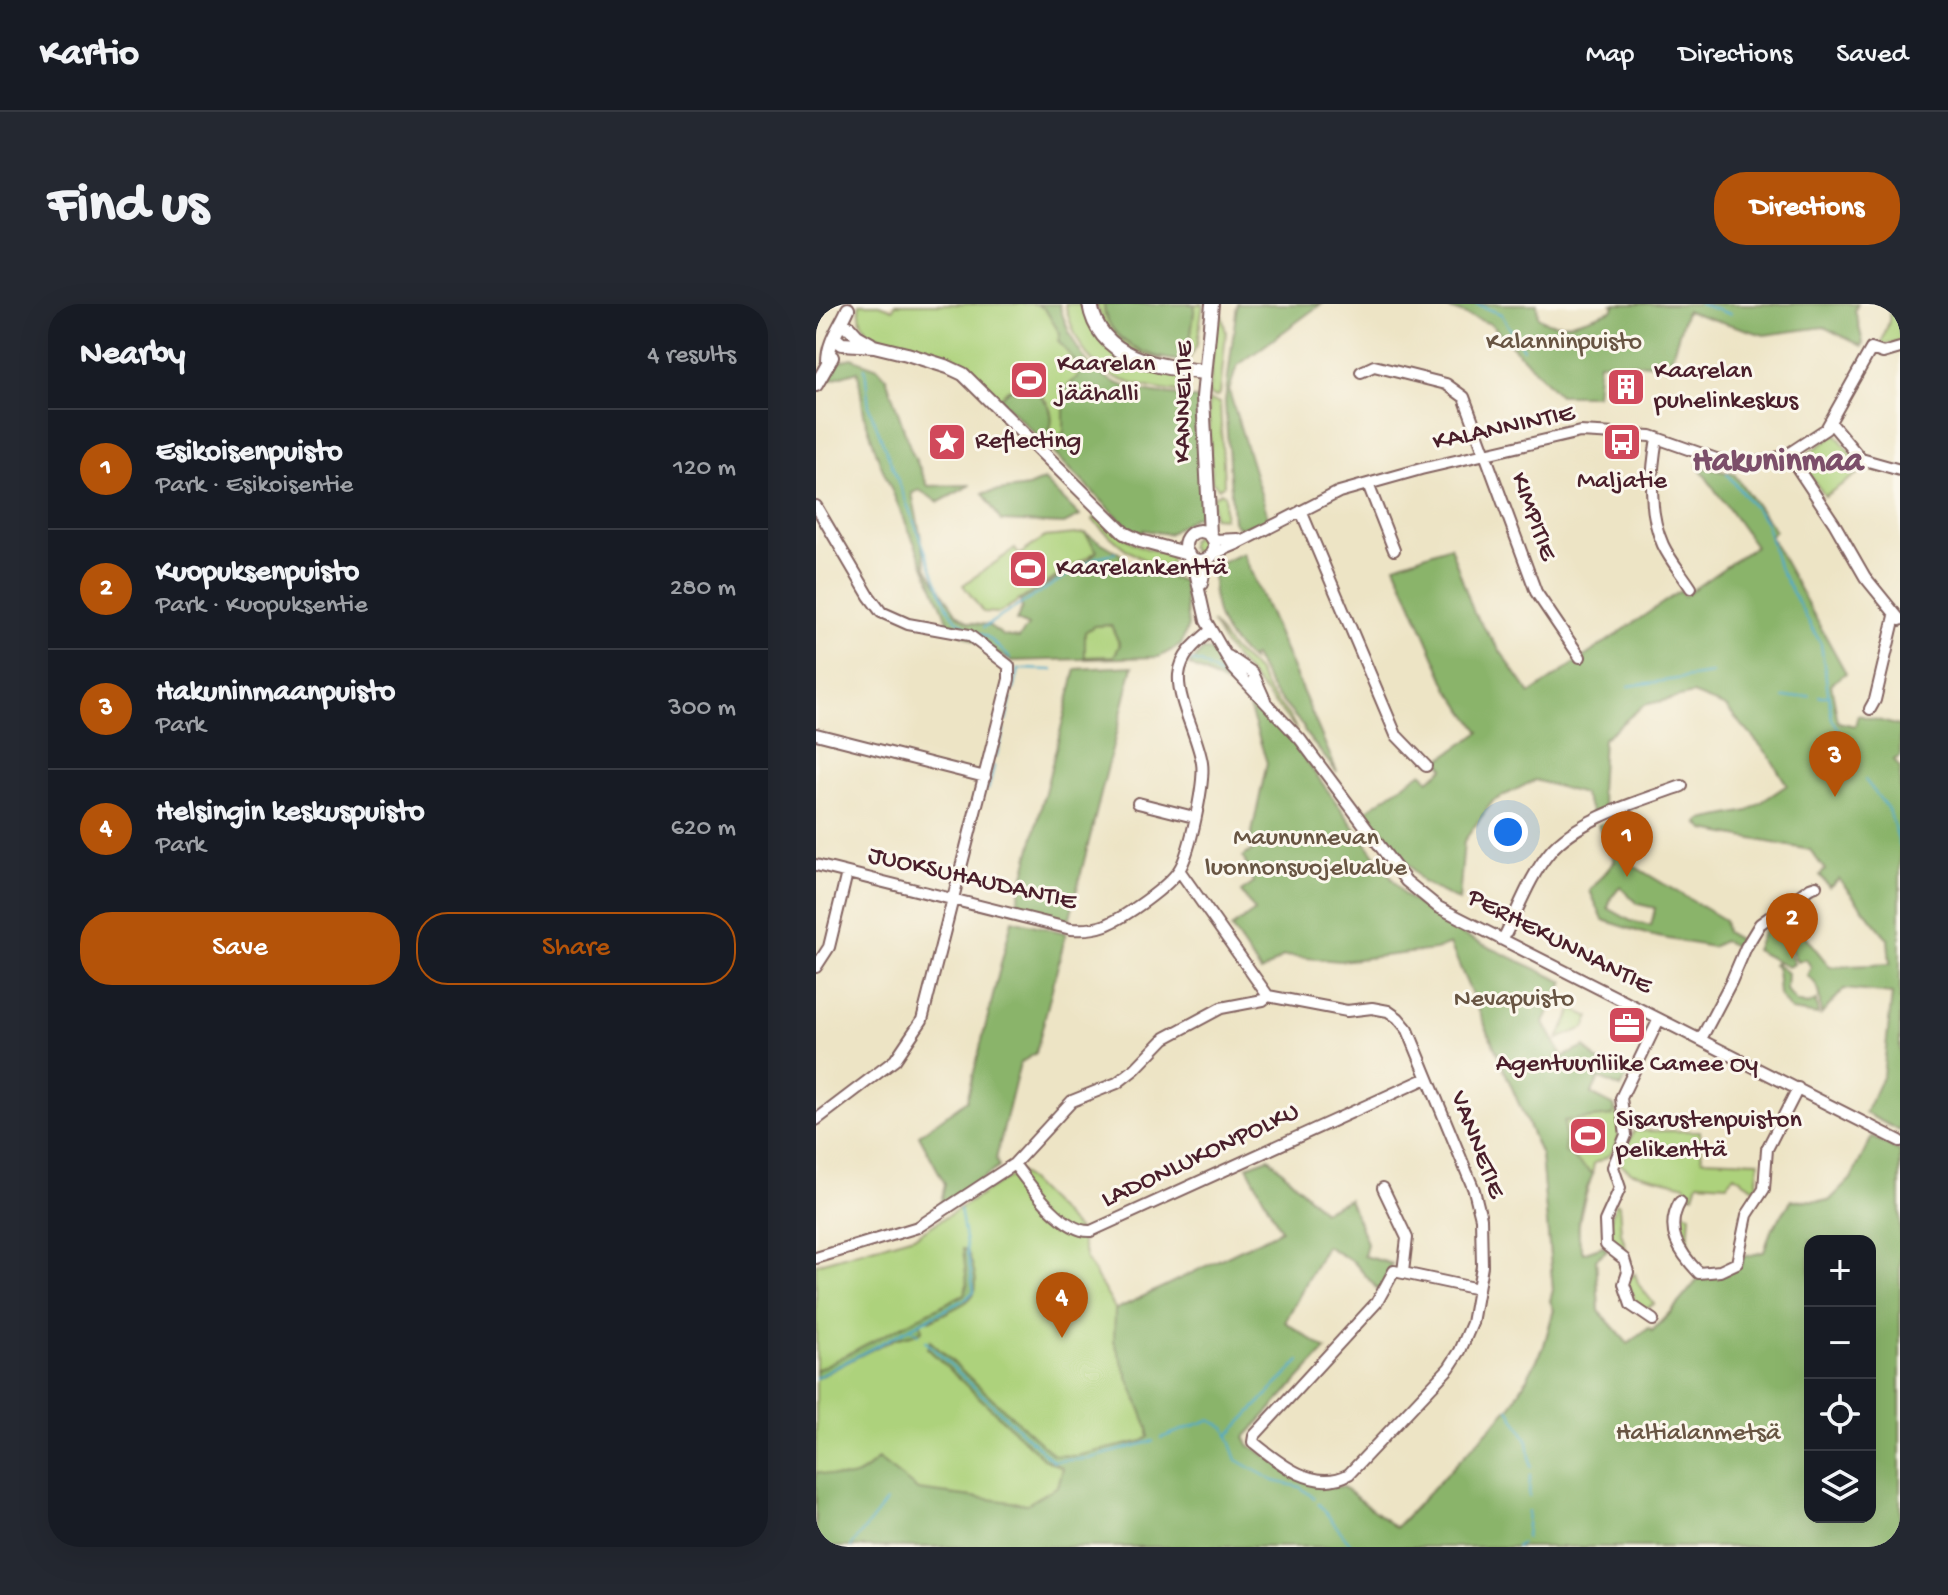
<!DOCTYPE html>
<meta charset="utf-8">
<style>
:root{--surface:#171b24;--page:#242831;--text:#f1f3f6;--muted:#9ea1a6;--line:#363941;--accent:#b45309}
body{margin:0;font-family:"Gochi Hand",sans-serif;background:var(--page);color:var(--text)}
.controls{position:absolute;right:24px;bottom:24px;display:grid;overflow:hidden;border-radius:16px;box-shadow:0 8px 32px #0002}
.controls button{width:72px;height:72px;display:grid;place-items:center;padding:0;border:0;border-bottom:2px solid var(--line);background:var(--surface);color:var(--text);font:40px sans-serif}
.you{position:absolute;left:692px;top:528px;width:28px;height:28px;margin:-20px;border:6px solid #fff;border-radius:50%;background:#1a73e8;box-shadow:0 0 0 12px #1a73e833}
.badge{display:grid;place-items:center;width:52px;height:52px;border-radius:50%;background:var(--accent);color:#fff;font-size:26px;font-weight:700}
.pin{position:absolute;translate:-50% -66px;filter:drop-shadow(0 2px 4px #0008)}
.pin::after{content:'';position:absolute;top:42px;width:28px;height:24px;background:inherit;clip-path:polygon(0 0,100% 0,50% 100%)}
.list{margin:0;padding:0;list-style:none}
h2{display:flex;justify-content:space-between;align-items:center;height:104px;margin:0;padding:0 32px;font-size:34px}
h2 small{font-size:26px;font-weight:400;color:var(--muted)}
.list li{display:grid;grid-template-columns:52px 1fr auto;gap:24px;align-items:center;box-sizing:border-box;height:120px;padding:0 32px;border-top:2px solid var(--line)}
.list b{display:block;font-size:30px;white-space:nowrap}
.list p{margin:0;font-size:26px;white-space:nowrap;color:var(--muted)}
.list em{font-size:26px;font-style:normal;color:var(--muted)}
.actions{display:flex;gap:16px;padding:24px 32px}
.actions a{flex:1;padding:18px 0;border:2px solid var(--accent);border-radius:32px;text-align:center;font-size:28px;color:var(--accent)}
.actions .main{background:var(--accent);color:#fff}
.icon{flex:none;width:44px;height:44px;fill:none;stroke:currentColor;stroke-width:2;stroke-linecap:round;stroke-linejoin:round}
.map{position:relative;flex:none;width:1084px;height:1243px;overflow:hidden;border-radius:32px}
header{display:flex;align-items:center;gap:48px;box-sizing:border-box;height:112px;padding:0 40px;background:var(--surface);border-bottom:2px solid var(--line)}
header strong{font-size:38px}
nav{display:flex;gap:44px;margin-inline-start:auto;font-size:28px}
.intro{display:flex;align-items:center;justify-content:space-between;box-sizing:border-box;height:192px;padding:0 48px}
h1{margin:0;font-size:56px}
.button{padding:20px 36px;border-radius:32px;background:var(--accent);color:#fff;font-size:28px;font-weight:700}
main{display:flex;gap:48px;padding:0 48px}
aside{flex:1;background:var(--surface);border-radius:32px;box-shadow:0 8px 32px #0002}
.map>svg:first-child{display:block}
</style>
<header>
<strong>Kartio</strong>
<nav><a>Map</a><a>Directions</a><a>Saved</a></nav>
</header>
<div class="intro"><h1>Find us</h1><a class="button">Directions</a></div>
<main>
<aside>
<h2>Nearby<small>4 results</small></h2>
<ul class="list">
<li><span class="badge">1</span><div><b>Esikoisenpuisto</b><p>Park · Esikoisentie</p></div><em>120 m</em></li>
<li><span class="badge">2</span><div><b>Kuopuksenpuisto</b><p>Park · Kuopuksentie</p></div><em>280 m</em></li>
<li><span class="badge">3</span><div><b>Hakuninmaanpuisto</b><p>Park</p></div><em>300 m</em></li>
<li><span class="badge">4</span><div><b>Helsingin keskuspuisto</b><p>Park</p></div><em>620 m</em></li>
</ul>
<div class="actions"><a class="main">Save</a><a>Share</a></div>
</aside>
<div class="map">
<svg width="1084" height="1243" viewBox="0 0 1084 1243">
<rect width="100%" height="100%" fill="#fbf7ec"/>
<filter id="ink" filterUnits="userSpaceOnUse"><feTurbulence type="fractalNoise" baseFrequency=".0125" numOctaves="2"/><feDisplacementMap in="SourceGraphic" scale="16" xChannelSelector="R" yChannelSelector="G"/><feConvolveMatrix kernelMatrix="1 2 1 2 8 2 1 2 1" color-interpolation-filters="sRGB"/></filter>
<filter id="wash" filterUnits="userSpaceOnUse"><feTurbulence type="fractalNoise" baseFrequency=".006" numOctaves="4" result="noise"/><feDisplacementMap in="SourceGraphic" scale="32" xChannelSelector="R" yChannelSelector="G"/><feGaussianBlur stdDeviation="1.8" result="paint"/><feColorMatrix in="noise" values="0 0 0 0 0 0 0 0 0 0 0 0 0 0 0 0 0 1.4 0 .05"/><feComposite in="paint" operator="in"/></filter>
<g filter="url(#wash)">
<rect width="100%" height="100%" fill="#ede4c5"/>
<path fill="#add27b" stroke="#7c7853" stroke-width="2" fill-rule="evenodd" d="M43 0H64L77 5 79 0H231L274 67 249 148 243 154 226 137C255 107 212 64 183 94L141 58 52 29 45 17Z
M249 0H269C286 67 319 53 370 76L368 89C301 80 267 72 249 0Z
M280 0H288L289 11 345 55C311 50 290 32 280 0Z
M379 0H387L381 40 374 54 366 57 372 51Z
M401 0H403L410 28 404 90 400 93 393 91Z
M1073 0H1084V38L1065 41 1073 17Z
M392 96 404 99 408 180 403 184 396 177Z
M1020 130 1047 166 1009 192 983 156Z
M405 188 409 191 408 214 397 213V193Z
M282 209C308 233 319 248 356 248L354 264C320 258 301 239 277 216Z
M269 229 281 247 183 309 167 308 147 281 199 245 203 251 229 233Z
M374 241a10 10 0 1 1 20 0a10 10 0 1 1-20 0Z
M396 318 415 344 441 367 452 387 474 413 481 426 409 342Z
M295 321 304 341 298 353H269V327L278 322Z
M757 705 774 713 769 724 742 735Z
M769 743 781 757 812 771 805 784 783 774 775 790 798 802C809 825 804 851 778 859 774 890 754 918 767 949L787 942 791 946 780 955 783 1007 813 1041 833 1024 836 1027 867 994 926 960 927 953 948 948 955 927 976 896 1013 897 1035 875 1056 833 1084 847V1243H0V960L101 931 203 867 263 927 270 955 300 1006 465 926 431 862 453 854 507 907 533 895 551 939 548 952 576 960 563 987 538 958 510 942 469 1018 510 1046 429 1133 433 1141 496 1181 527 1183 579 1224 697 1101 727 1045 739 1001 734 997 737 986 725 851 689 767 747 753ZM994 937H1054V1213H994Z
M818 827H884L886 855 943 857 940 885 918 871 911 880 882 878 878 891 871 890 870 881 816 868 803 859Z
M800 899 803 901 805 928 810 944 803 947 794 939 793 919Z
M866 908 874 910 872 939 882 963 860 932 862 912Z
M819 970 823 981 838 1000 827 1006 820 1000 812 979 815 972Z"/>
<path fill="#8ab46b" stroke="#6a6a4b" stroke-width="2" fill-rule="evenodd" d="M220 0H243C259 53 279 81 338 89 352 91 368 91 382 96L387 184 383 213H378L352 230 327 226 326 230 316 227 232 143 237 139 240 141 248 127V86L267 67 242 37 244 30 229 5Z
M288 0H379L372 52 366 57C334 54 290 38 288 0Z
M421 0H505L421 62 413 87 453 216 423 224 417 217 409 98Z
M620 0H721L722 13C743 29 773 13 796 6L798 2 796 0H1042L1039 6 1047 39 1046 42 1008 23 948 31 870 7 852 64 840 60 783 58 780 91H743L675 20Z
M35 54 62 64 70 73 95 146 112 182 155 181 123 198 103 186 96 189 111 264 141 310 153 318 172 321 188 332 203 334 212 322 200 317 206 304 204 297 273 255 281 247 269 229 303 249 324 271 337 269 367 277 372 322 365 341 343 353 195 357 135 324 64 159 48 111 42 67 12 76 24 57ZM295 321 304 341 298 352 269 353V328L278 322Z
M203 83C231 86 247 116 226 137L183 94 192 86Z
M882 162 918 170 959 227 954 232 1030 369 1015 380 1022 418 1039 422 1042 411 1084 422V452L1078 456 1084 464V827L1049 809 1067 771 1076 690 1028 685 1005 711C1003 696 1005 680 991 672L995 663 990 655 981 658 969 633 965 608 968 606 1014 663 1074 660 1072 635 1023 575 1013 583 1004 571 1009 566 994 546 889 526 882 519 886 516 932 507 971 481 952 450 910 403 877 390 828 401 787 435 784 488 791 508 778 512 767 490 719 476 677 497 648 537 643 597 606 578 564 523 548 508 606 468 612 476 628 464 623 456 664 428 632 384 579 261 634 242 658 309 714 390 864 287 868 292 939 242Z
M228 176 264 212 248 220 185 217 167 189 212 183Z
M427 249 516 456 521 468 489 429 487 422 456 386 438 352 435 353 436 357C405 330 397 313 397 272L402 270 407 258Z
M387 346 394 347 474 435 588 591 645 630 748 678 728 719 747 753 769 743 781 757 812 771 805 784 783 774 775 790 798 802 797 812 748 817 749 848 777 870C766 894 757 925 767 949L787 942 791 946 780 955 783 1007 812 1040 833 1024 836 1027 850 1014 884 973 905 970 926 960 927 953 948 948 955 927 976 896 1013 897 1035 875 1056 833 1084 847V1243H0V1168C33 1176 38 1178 62 1155L102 1186 211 1200 242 1182 247 1164 228 1155 111 1044 114 1037 238 1151 260 1152 327 1137 332 1133V1124L298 1037 299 1006 465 926 431 862 453 854 507 907 533 895 551 939 548 952 576 960 563 987 538 958 510 942 469 1018 510 1046 429 1133 433 1141 496 1181 527 1183 580 1224 696 1101 727 1045 738 1006 734 997 737 986 725 851 634 640 619 646 524 657 468 652 445 668 415 624 439 607 425 588 438 579 427 553 436 546 433 542 451 459 429 390 373 361ZM994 937H1054V1213H994Z
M317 362 253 617 200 603 260 365Z
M795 516 813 559 908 616 910 628 927 638 924 644 907 637 896 643 836 632 787 616 774 587 799 557 782 521ZM804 583 822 600 839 604 835 622 815 617 792 604 795 594Z
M961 611 966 632 978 660 972 663 939 646 948 625Z
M196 616 250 629 220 749 204 759 180 855 183 863 124 903 129 880 103 831 151 796Z
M959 659 971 669 970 686 980 698 991 701 1000 697 1002 711 975 707 963 691 961 664 957 661Z
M147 945 151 946C171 996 157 995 115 1016L109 1015 105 1018 106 1027C98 1032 86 1032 76 1036 50 1047 25 1062 0 1075V1066L148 990 151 980Z"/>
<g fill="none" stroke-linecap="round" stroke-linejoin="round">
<path stroke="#4caaca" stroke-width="2" d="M660 0 685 10 707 45
M884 0 914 10
M49 64 53 103 131 302 140 315 155 326
M911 170 949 217 962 262 1005 340 1016 415 1028 432
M168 323 281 253 299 249
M159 327 173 334 194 354
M373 357 385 359 429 389
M812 382 896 370
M198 386 203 365 237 366
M1003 392H1013
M968 394 994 392
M190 417 195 394
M1032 437 1039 453
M180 454 188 426
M1049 476 1073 506 1084 542
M172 486 178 462
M94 1024 151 994 158 987 144 905
M109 1037 237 1157 272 1155 337 1137
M0 1074 94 1024 102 1030
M693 1105 712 1137 715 1163
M413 1131 484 1057
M345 1134 393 1116 409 1123 421 1156 458 1177 484 1183 498 1194
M713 1192 714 1171
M502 1199 537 1243
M710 1234 712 1207
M35 1243 70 1198
M700 1243 705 1239"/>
</g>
</g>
<g filter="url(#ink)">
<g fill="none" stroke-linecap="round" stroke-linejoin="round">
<defs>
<path id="minor" d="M545 68 558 62 630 80 648 93 720 288 764 353
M1015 119 1045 155 1084 166
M841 134C835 169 832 208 847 241 854 256 866 270 875 284
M972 150 1018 219 1049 273 1084 316
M552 180 578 246
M0 202 53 292 65 308 92 320 153 331 193 362V375L106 716 79 756 0 816
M485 207 580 431 610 462
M398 236 422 235
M397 250 421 240 523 188 605 165 764 128 835 132 906 157 932 159 954 156 972 150 1010 125 1055 45 1067 49 1084 44
M376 254 390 317 417 364 484 435 590 577 622 603 1084 837
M386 280 391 255
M412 352 437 369 449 396
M1054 405 1059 396 1079 312
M0 430 169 473
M322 499 378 513
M0 561 255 625C267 626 279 625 290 621 309 613 352 583 363 566 374 550 389 478 386 459 382 432 361 397 363 371 365 351 380 339 394 327
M363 566 452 692 531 707 556 704 572 707 582 714 592 726 658 886 665 914 666 962 656 1019 644 1047 633 1064 533 1170C499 1189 464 1160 437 1138L438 1132 561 998 578 967 662 985
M687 635C702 607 713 573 734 548 762 514 825 497 866 482
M0 663 13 643 31 569
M885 735 915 678 930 643 944 620 994 584 1000 582
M198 860C214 881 247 929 275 927L611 774
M567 884 591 934 587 968
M864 898C848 926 863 948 883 969L904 967 921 959 931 911 948 885 951 845 982 784
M0 954 102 923 198 860 256 797 301 779 319 765 349 734 405 704 447 696 452 692
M837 1016 815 1001 808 980 812 968 808 955 790 941 789 917 804 884 797 863 810 831 805 794 843 715"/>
<path id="major" d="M25 22 33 23 41 32 55 40
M19 34 26 40 58 42 91 50 132 63 147 70 308 229 324 237 372 250
M12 57C12 37 25 22 32 5
M0 81 16 53
M369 242a15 15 0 1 1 30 0a15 15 0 1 1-30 0Z
M394 230 387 93 396 0"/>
<path id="highway" d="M274 0C283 55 342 63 388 68"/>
</defs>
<use href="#minor" stroke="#836461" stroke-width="14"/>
<use href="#major" stroke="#836461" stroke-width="16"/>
<use href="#highway" stroke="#836461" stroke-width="18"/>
<use href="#minor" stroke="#fff" stroke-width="10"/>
<use href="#major" stroke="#fff" stroke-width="12"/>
<use href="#highway" stroke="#fff" stroke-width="14"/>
</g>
</g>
<defs>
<symbol id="stadium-square" viewBox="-11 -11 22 22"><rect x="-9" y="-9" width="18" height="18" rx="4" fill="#d1495b" stroke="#fbf7ec"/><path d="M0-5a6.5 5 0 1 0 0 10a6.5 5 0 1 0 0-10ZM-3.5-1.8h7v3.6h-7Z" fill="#fff"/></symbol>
<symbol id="building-square" viewBox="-11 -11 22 22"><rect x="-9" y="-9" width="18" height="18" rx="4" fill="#d1495b" stroke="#fbf7ec"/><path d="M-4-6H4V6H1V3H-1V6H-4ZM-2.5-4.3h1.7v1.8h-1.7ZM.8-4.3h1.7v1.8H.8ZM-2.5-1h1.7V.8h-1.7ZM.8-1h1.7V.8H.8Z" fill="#fff"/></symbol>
<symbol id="sight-square" viewBox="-11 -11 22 22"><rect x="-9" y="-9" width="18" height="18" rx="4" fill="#d1495b" stroke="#fbf7ec"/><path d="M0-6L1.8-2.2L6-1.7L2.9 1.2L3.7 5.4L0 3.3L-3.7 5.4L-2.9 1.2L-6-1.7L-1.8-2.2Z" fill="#fff"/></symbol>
<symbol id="bus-square" viewBox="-11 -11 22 22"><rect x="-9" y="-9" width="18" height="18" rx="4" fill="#d1495b" stroke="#fbf7ec"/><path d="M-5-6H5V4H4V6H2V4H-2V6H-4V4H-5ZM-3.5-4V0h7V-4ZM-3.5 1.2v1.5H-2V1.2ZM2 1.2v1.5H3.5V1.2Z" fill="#fff"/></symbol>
<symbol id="office-square" viewBox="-11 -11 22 22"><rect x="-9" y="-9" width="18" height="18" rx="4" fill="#d1495b" stroke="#fbf7ec"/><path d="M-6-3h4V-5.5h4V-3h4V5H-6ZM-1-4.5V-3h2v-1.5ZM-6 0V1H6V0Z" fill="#fff"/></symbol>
</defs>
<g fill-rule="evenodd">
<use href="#stadium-square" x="191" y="54" width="44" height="44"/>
<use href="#building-square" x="788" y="61" width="44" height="44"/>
<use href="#sight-square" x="109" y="116" width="44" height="44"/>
<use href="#bus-square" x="784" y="116" width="44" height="44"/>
<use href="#stadium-square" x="190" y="243" width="44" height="44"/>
<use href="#office-square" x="789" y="699" width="44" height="44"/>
<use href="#stadium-square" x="750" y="810" width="44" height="44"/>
</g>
<g text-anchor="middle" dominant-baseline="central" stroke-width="6" stroke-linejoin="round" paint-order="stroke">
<g font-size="26" fill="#685543" stroke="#fbf7ec">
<text x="748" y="39">Kalanninpuisto</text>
<text x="490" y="535">Maununnevan<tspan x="490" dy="30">luonnonsuojelualue</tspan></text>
<text x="698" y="696">Nevapuisto</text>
<text x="882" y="1130">Haltialanmetsä</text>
</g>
<g font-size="26" fill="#4a1f2b" stroke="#fbf7ec" text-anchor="start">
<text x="241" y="61">Kaarelan<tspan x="241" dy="30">jäähalli</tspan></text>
<text x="838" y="68">Kaarelan<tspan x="838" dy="30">puhelinkeskus</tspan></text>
<text x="159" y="138">Reflecting</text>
<text x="806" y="178" text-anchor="middle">Maljatie</text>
<text x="240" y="265">Kaarelankenttä</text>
<text x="811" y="761" text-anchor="middle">Agentuuriliike Camee Oy</text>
<text x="800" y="817">Sisarustenpuiston<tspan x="800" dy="30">pelikenttä</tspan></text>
</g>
<g font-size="26" fill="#4a1f2b" stroke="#fbf7ec">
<text transform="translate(369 98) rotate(-89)">KANNELTIE</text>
<text transform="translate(688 125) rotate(-12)">KALANNINTIE</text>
<text transform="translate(716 213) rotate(70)">KIMPITIE</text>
<text transform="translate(156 576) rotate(13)">JUOKSUHAUDANTIE</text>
<text transform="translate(743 639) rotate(27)">PERHEKUNNANTIE</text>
<text transform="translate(660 841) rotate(69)">VANNETIE</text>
<text transform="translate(385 853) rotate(-25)">LADONLUKONPOLKU</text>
</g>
<g font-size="34" font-weight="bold" fill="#7c4f6a" stroke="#fbf7ec">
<text x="962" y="159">Hakuninmaa</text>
</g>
</g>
</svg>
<div class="controls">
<button>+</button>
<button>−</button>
<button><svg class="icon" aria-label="locate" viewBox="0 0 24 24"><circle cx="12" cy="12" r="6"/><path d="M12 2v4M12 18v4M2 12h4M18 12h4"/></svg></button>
<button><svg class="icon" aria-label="layers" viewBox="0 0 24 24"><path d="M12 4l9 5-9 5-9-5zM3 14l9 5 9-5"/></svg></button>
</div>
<div class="you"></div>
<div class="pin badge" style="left:811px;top:573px">1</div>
<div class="pin badge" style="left:976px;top:655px">2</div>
<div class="pin badge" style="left:1019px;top:493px">3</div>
<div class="pin badge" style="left:246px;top:1034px">4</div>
</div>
</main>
